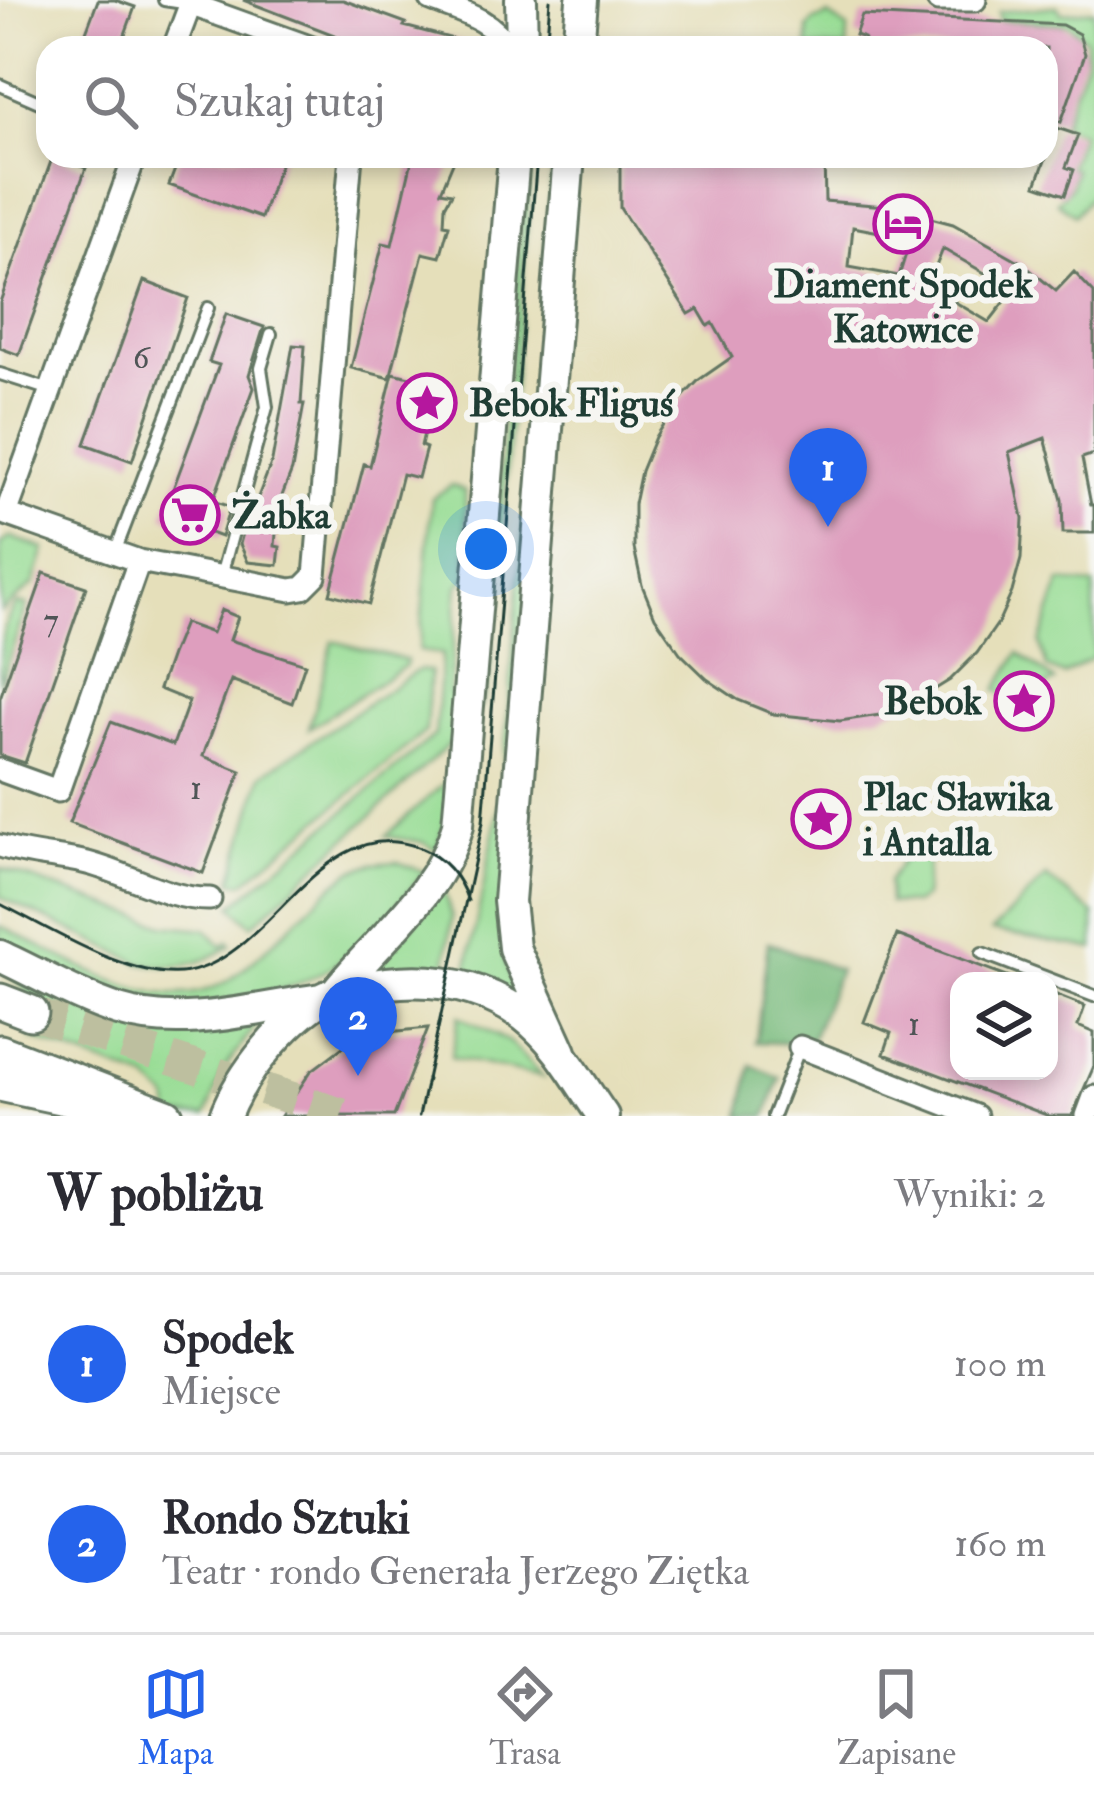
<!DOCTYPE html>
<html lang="pl">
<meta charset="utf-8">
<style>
:root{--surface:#fff;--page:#f7f7f7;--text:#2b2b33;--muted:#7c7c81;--line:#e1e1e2;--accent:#2563eb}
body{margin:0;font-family:"IM FELL Double Pica",serif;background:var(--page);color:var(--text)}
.controls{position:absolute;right:36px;bottom:36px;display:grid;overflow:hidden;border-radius:24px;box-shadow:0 6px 18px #0003}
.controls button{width:108px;height:108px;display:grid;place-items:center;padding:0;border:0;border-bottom:3px solid var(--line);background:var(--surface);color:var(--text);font:60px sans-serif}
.you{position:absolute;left:486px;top:549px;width:42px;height:42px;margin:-30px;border:9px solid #fff;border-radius:50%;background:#1a73e8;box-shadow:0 0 0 18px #1a73e833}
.badge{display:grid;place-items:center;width:78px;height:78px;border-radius:50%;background:var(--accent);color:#fff;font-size:39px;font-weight:700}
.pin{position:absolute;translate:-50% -99px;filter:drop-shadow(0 3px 6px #0008)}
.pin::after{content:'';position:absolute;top:63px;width:42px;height:36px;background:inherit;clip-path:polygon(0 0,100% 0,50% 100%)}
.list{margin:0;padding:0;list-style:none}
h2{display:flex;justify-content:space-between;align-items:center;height:156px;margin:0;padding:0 48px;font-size:51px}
h2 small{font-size:39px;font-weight:400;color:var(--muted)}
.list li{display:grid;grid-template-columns:78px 1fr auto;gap:36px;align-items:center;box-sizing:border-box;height:180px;padding:0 48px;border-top:3px solid var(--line)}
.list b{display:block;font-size:45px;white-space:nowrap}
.list p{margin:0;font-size:39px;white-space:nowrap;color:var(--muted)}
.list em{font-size:39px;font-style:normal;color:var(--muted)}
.icon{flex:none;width:66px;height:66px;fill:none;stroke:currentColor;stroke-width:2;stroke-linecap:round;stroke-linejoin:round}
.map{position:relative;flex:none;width:1094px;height:1116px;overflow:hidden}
.search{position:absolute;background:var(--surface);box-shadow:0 6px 18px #0003;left:36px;right:36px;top:36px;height:132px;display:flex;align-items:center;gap:30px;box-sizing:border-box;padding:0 42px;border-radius:36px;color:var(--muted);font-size:45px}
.sheet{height:516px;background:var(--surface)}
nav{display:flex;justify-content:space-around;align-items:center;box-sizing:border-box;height:168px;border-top:3px solid var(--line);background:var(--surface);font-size:33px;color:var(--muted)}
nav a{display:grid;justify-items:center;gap:6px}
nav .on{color:var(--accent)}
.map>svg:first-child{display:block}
</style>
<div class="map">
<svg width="1094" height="1116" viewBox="0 0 1094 1116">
<rect width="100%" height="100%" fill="#f6f6f2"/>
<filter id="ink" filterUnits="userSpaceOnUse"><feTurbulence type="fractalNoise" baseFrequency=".00833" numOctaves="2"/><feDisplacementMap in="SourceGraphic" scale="24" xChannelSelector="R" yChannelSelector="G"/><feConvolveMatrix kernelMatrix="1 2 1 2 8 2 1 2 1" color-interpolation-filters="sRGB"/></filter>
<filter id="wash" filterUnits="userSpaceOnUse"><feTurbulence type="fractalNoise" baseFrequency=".004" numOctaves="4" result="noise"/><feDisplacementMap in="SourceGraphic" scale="48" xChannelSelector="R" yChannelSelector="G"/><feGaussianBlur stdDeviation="2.7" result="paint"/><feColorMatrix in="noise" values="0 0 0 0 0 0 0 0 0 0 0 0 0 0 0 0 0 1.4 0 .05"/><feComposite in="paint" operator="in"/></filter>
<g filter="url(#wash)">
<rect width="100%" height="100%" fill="#e5dfba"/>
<path fill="#99dd95" stroke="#5c8d64" stroke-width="3" d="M1057 6 1061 13 1094 10V192L1075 215 1057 202 1072 185 1075 169 1069 167 1081 133 1062 125 1086 60V40L1068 24 999 20 998 12Z
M829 16 848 29 847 48H808V28L814 21Z
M526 156H533L490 677 481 709Z
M553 156H558L505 960 516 995 466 975 501 797Z
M452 485 465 491 467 578 458 586 449 693 458 702 455 739 252 925 232 906 435 735 442 654 419 651 432 498Z
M11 537 45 549 34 584 1 612 0 544Z
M1061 582 1094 585V657L1064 675 1047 668 1040 643Z
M17 604 27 605 0 684C0 653 0 625 17 604Z
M333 641 406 660 405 666 309 728Z
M1019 653 1055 681 1019 702 996 690Z
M418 670 430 671 426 731 243 883 232 881 262 775Z
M452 776 448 811 437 850 422 842 386 836Z
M923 853 928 861 924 897 914 904 889 903 888 882 903 859Z
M397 862 425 872C397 907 364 947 326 970 272 1003 169 1015 110 994 72 980 36 960 0 943V926C65 956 164 1027 233 977 275 946 309 903 351 871L373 864Z
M0 868 164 925 206 929 222 946 229 941 231 945C203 965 175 971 141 963L0 897Z
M1046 877 1094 914V949L992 931Z
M443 889 452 917 445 971 370 972Z
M0 970 95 1014 260 1020 224 1069 206 1116H171L168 1099 147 1080 31 1038C42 997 27 990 0 970Z
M459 1016 509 1042 542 1077 451 1057Z"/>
<path fill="#7abc7e" stroke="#4c7c59" stroke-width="3" d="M768 942 839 970 810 1044 756 1042Z
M751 1065 780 1078 766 1116H741Z"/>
<g id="blocks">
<path fill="#de9ebe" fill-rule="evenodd" d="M98 0H115L135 7 120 48H80Z
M243 0H343L406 23 404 26 465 42 464 48H368Z
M862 15 1062 25 1079 34 1085 54 1061 122 1046 117V48H861L864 38 855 35Z
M1057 128 1078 135 1066 167 1074 170 1065 195 1036 185Z
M53 156 86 168 19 355 0 348V302Z
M180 156H283L261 218 169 185Z
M413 156 454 160 441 191 452 193 445 206 444 224 449 225 440 257 423 253 390 378 351 368 383 243 392 245Z
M620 156H824L825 201 886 206 953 224 1019 261 1056 291 1074 272 1094 293V454L1082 458 1091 505H1094V533H1063L1062 500 1045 438 1009 452 1023 518 1021 559 1012 592 998 623 977 653 950 680 921 698 880 715 840 721 773 714 738 700 707 679 680 653 655 617 642 585 634 548V504L641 471 655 437 676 404 699 380 732 357 713 323 708 326 698 309 689 314 620 208ZM853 227 911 238 899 276 849 267ZM943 249 1014 290 989 322 928 286Z
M144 281 188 298 132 461 85 444Z
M226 314 264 327 249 375 254 388 213 501 230 507 221 537 163 516 219 365 209 362Z
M293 345 305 346 301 404H304L292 470 278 506 275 546 280 547 278 565 248 562 240 544 248 514 251 515 272 461Z
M393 373 431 382 426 396 424 414 428 415 421 446 426 448 418 478 402 474 369 604 330 594 364 464 370 466Z
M44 573 86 587 25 763 0 755V698Z
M221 610 238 617 230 640 305 664 292 703 231 680 203 756 241 771 203 873 69 823 111 722 173 745 189 701 159 689 171 655 184 623 212 633Z
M897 935 1015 979 959 981V1071H1049V992L1085 1006 1078 1026 1094 1033V1066L1072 1116H1049L884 1054 891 1033 864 1022Z
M428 1028 394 1116H281L311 1071 344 1046 379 1033Z"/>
</g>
</g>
<g filter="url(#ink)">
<use href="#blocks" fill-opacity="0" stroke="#647663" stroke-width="3"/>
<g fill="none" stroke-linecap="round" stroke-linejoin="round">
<path stroke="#bdbf9f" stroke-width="33" stroke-dasharray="33 16" stroke-linecap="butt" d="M31 1013 346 1116"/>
<defs>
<path id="lane" d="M164 0 190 4
M0 85 48 106
M0 374 50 390
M115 552 208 308
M221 576 267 407 261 368 271 334
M982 953 1094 996
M773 1116 800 1047"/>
<path id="street" d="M431 0C459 11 493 19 508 48
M938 0H975
M190 4 312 48
M174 48 192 0
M135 156 6 514 139 561 291 590 303 588 315 576 351 156
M0 770 58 791 139 561
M0 846C28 855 54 856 83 862 125 871 167 900 210 899
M800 1047 976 1116
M1087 1116 1094 1097"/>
<path id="secondary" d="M521 0 522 48
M578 48 582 0
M0 956C39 974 78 997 118 1010 182 1030 256 1008 321 999
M335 993C379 938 439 895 458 825L514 156
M561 1052 514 948 509 901 569 156
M225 1116C241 1074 284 1021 323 998 334 992 347 990 358 988 417 975 474 979 524 1016 559 1043 578 1081 603 1116"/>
<path id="primary" d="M0 1001 31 1013
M0 1052 166 1116
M0 1084 98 1105"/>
</defs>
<use href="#lane" stroke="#647663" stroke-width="16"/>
<use href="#street" stroke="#647663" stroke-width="27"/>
<use href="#secondary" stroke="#647663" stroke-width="36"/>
<use href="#primary" stroke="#647663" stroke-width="39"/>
<use href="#lane" stroke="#fff" stroke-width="10"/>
<use href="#street" stroke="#fff" stroke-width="21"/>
<use href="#secondary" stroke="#fff" stroke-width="30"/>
<use href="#primary" stroke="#fff" stroke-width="33"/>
<path stroke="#1f3d34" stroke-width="3" d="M546 48 550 0
M0 904C50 928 132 982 188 972 273 956 322 809 420 848 444 858 460 877 468 901
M419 1116 483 822 537 156"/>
</g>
</g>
<defs>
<symbol id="hotel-ring" viewBox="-11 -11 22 22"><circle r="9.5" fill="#f6f6f2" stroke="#b5179e" stroke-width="1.5"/><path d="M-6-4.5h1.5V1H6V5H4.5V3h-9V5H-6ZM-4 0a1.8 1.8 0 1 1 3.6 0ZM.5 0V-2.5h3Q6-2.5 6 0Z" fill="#b5179e"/></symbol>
<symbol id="sight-ring" viewBox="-11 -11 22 22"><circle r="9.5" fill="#f6f6f2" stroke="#b5179e" stroke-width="1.5"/><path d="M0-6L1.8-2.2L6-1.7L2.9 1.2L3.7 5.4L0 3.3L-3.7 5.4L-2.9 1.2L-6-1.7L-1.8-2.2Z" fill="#b5179e"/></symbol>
<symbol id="supermarket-ring" viewBox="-11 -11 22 22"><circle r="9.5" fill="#f6f6f2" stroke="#b5179e" stroke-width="1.5"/><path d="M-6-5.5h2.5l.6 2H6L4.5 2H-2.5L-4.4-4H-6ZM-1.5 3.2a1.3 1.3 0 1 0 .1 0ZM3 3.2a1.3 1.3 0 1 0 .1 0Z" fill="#b5179e"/></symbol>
</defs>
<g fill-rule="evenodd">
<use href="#hotel-ring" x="870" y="191" width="66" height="66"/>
<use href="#sight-ring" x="394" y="370" width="66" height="66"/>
<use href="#supermarket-ring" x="157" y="482" width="66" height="66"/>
<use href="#sight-ring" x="991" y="668" width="66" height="66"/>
<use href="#sight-ring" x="788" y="786" width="66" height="66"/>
</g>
<g text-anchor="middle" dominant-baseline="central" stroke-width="12" stroke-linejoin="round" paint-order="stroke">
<g font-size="33" fill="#4f5556">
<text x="141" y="357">6</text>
<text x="51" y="620">7</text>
<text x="196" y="788">1</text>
<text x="914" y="1024">1</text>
</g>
<g font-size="39" font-weight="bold" fill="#1f3d34" stroke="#f6f6f2" text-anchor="start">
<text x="903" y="284" text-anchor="middle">Diament Spodek<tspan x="903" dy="45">Katowice</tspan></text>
<text x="469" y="403">Bebok Fliguś</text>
<text x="232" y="515">Żabka</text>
<text x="982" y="701" text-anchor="end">Bebok</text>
<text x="863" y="797">Plac Sławika<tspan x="863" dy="45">i Antalla</tspan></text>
</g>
</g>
</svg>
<div class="controls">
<button><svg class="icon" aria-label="layers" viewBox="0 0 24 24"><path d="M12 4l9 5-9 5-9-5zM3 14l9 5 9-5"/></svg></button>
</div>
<div class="you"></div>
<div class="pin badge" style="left:828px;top:527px">1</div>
<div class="pin badge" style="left:358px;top:1076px">2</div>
<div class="search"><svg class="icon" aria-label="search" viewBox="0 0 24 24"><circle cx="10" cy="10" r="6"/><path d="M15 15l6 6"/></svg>Szukaj tutaj</div>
</div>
<section class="sheet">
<h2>W pobliżu<small>Wyniki: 2</small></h2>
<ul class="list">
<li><span class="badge">1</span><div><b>Spodek</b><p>Miejsce</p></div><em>100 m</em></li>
<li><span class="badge">2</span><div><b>Rondo Sztuki</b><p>Teatr · rondo Generała Jerzego Ziętka</p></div><em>160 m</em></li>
</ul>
</section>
<nav>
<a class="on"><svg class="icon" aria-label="map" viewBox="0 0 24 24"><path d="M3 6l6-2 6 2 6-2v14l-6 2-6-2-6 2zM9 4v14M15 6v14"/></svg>Mapa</a>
<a><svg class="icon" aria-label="directions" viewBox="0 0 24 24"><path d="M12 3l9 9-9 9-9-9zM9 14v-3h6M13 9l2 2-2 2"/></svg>Trasa</a>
<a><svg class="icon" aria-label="saved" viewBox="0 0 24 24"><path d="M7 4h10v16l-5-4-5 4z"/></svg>Zapisane</a>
</nav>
